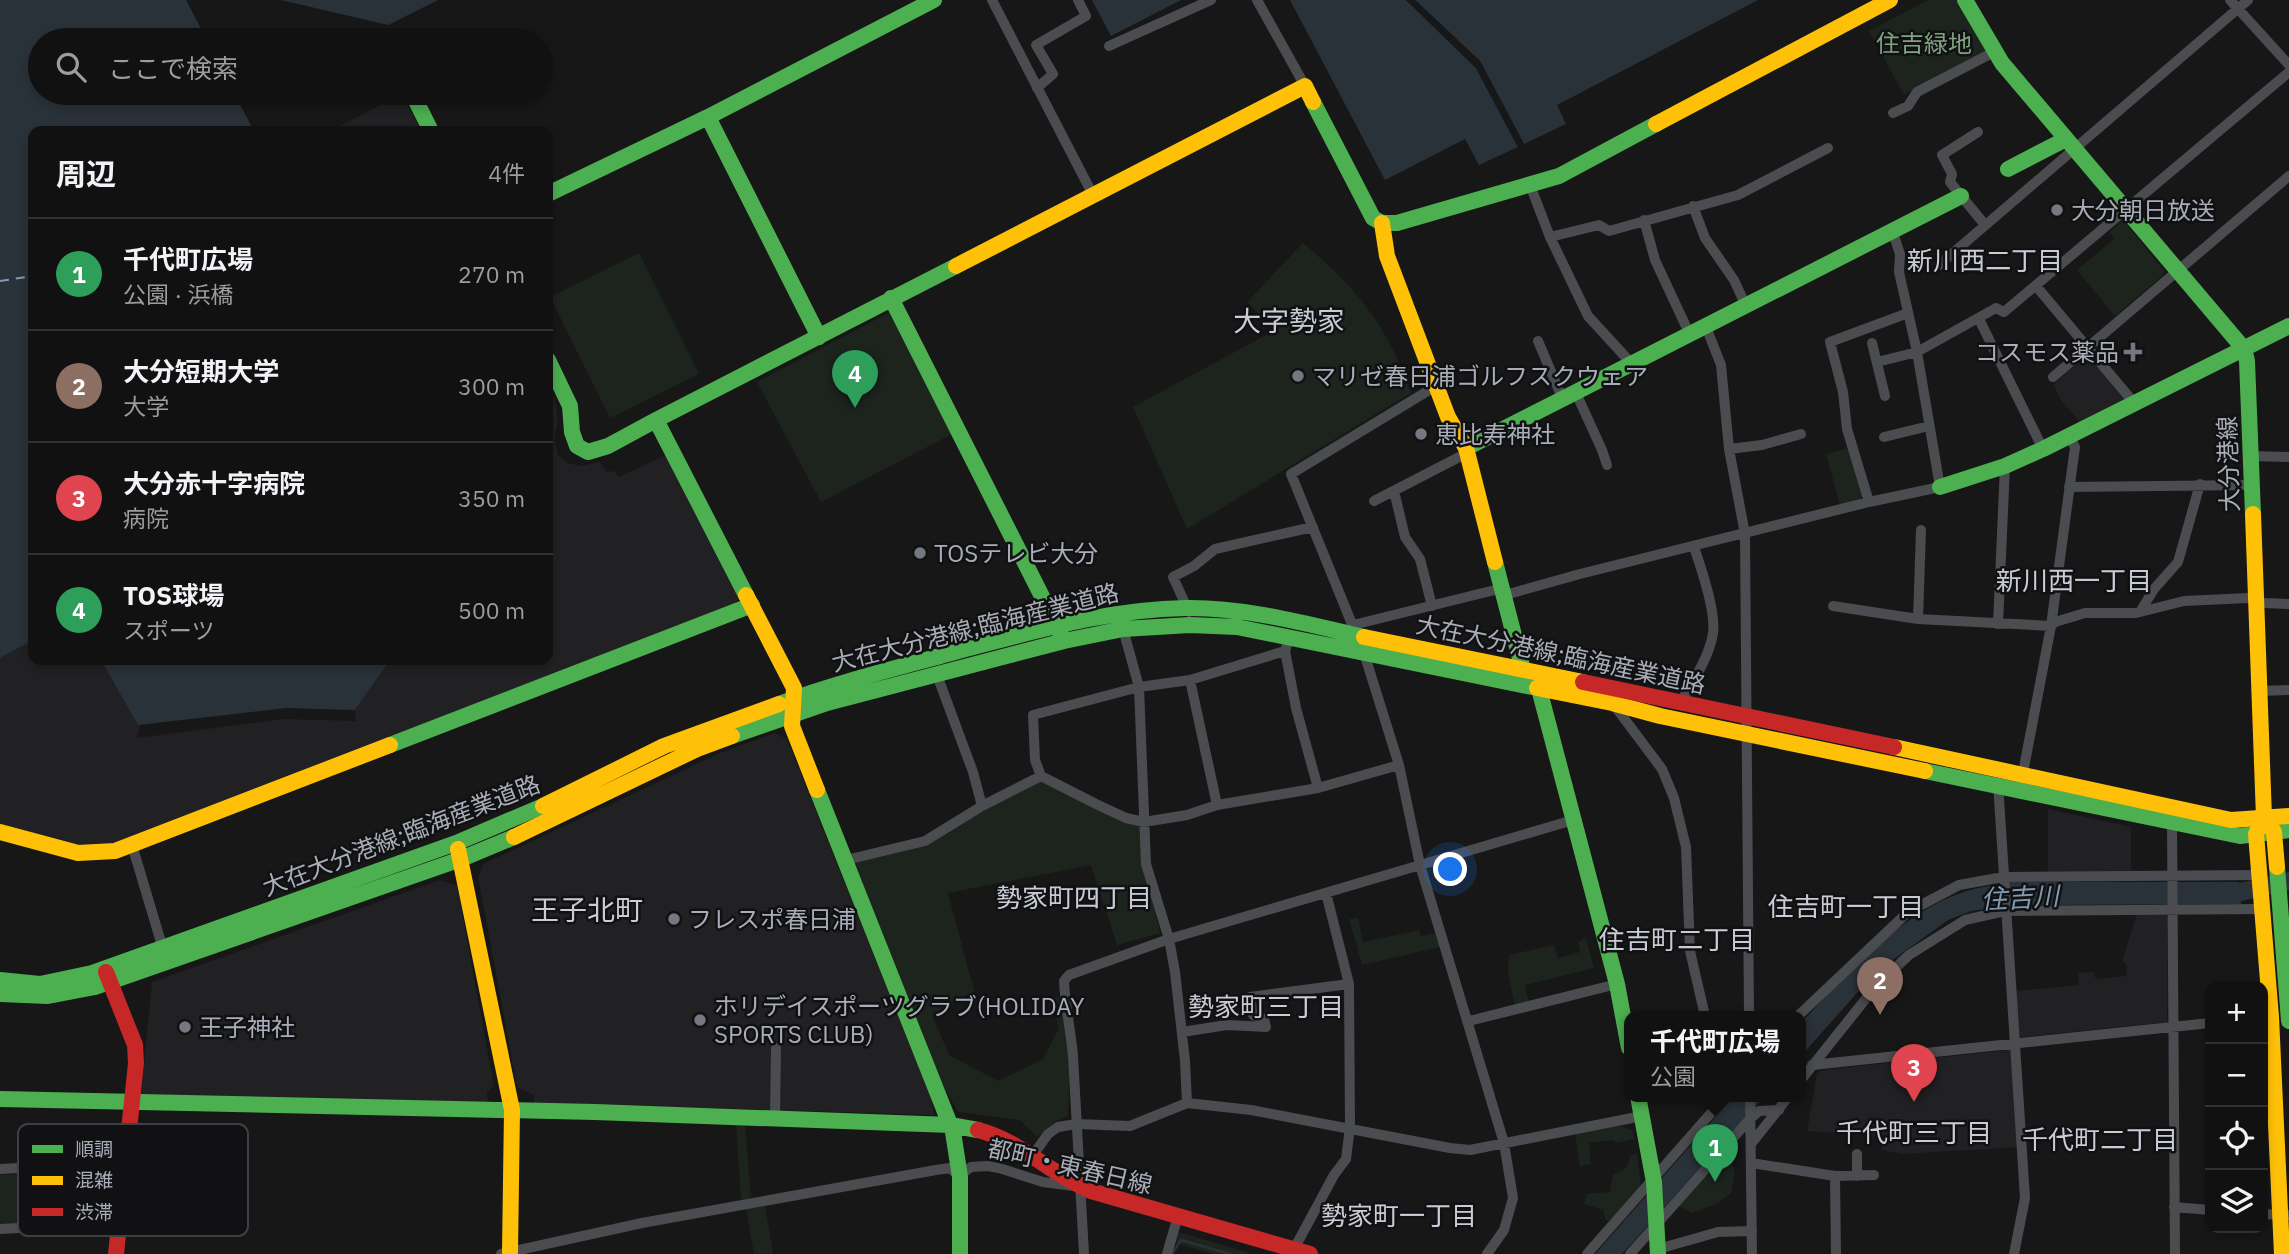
<!DOCTYPE html>
<html lang="ja">
<meta charset="utf-8">
<style>
:root{--surface:#111;--page:#1a1a1a;--text:#f1f3f6;--muted:#9c9d9f;--line:#303131;--accent:#7c3aed}
body{margin:0;font-family:"IBM Plex Sans","Noto Sans JP",sans-serif;background:var(--page);color:var(--text)}
.controls{position:absolute;right:21px;bottom:21px;display:grid;overflow:hidden;border-radius:14px;box-shadow:0 4px 10px #0003}
.controls button{width:63px;height:63px;display:grid;place-items:center;padding:0;border:0;border-bottom:2px solid var(--line);background:var(--surface);color:var(--text);font:35px sans-serif}
.you{position:absolute;left:1451px;top:870px;width:24px;height:24px;margin:-18px;border:5px solid #fff;border-radius:50%;background:#1a73e8;box-shadow:0 0 0 10px #1a73e833}
.badge{display:grid;place-items:center;width:46px;height:46px;border-radius:50%;background:var(--accent);color:#fff;font-size:23px;font-weight:700}
.pin{position:absolute;translate:-50% -58px;filter:drop-shadow(0 2px 4px #0008)}
.pin::after{content:'';position:absolute;top:37px;width:24px;height:21px;background:inherit;clip-path:polygon(0 0,100% 0,50% 100%)}
.popup{position:absolute;left:1624px;top:1011px;width:182px;height:91px;box-sizing:border-box;display:grid;place-content:center;border-radius:14px;background:var(--surface);filter:drop-shadow(0 2px 5px #0005);font-size:23px;white-space:nowrap;color:var(--muted)}
.popup b{font-size:26px;color:var(--text)}
.popup::after{content:'';position:absolute;left:50%;top:100%;margin-left:-14px;border:14px solid transparent;border-top-color:var(--surface)}
.list{margin:0;padding:0;list-style:none}
h2{display:flex;justify-content:space-between;align-items:center;height:91px;margin:0;padding:0 28px;font-size:30px}
h2 small{font-size:23px;font-weight:400;color:var(--muted)}
.list li{display:grid;grid-template-columns:46px 1fr auto;gap:21px;align-items:center;box-sizing:border-box;height:112px;padding:0 28px;border-top:2px solid var(--line)}
.list b{display:block;font-size:26px;white-space:nowrap}
.list p{margin:0;font-size:23px;white-space:nowrap;color:var(--muted)}
.list em{font-size:23px;font-style:normal;color:var(--muted)}
.icon{flex:none;width:38px;height:38px;fill:none;stroke:currentColor;stroke-width:2;stroke-linecap:round;stroke-linejoin:round}
.map{position:relative;flex:none;width:2289px;height:1254px;overflow:hidden}
.search{position:absolute;background:var(--surface);box-shadow:0 4px 10px #0003;left:28px;top:28px;width:525px;height:77px;display:flex;align-items:center;gap:18px;box-sizing:border-box;padding:0 24px;border-radius:38px;color:var(--muted);font-size:26px}
.panel{position:absolute;background:var(--surface);box-shadow:0 4px 10px #0003;left:28px;top:126px;width:525px;height:539px;border-radius:14px}
.map>svg:first-child{display:block}
</style>
<div class="map">
<svg width="2289" height="1254" viewBox="0 0 2289 1254">
<rect width="100%" height="100%" fill="#171717"/>
<path fill="#212123" d="M402 94 421 131H330Z
M2089 353 2126 396 2124 400 2080 422 2060 399 2054 384Z
M548 383 556 404 558 422 554 439 558 455 568 463 580 466 600 462 606 472 614 471 619 477 668 454 740 596 734 606 109 847 68 844 0 823V658L33 640V660H102L140 725 137 738 284 719 356 721 355 710 390 660H548Z
M775 733 787 739 931 1098 934 1115 534 1103V1095L517 1087 478 877 483 864 720 753Z
M2048 809 2131 827V872L2048 873Z
M440 880 457 886 494 1085 487 1092 488 1103 141 1096 152 982Z
M2137 914H2165L2168 917 2167 1022 2022 1037 2019 1034 2016 991 2079 985 2078 973 2093 972 2096 979 2126 976 2127 965 2122 961Z
M2009 1050 2011 1052 2018 1147 1903 1154 1882 1150 1881 1136 1807 1131 1817 1074 1822 1070Z"/>
<path fill="#1d241e" d="M1928 0H1959L1986 49 1985 52 1904 95 1869 31Z
M2123 220 2164 270 2163 275 2115 316 2077 270 2114 239 2109 232Z
M1303 243C1358 289 1387 325 1411 393L1187 529 1133 407 1275 330 1247 302Z
M639 253 699 374 610 418 550 297Z
M890 312 952 434 821 502 757 382Z
M1849 448 1862 496 1860 500 1840 505 1826 454Z
M1042 779 1140 824 1144 866 1160 933 1117 945 1091 865 948 893 977 1002 959 998 932 1015 949 1055 998 1081 1043 1059 1059 1028 1050 997 1062 998 1070 1059 1068 1116 1055 1122 1037 1137 1020 1120 958 1112 937 1074 854 861 926 844 981 811Z
M1358 918 1363 942 1419 930 1421 936 1435 933 1440 947 1362 965 1349 919Z
M1586 938 1594 968 1525 985 1529 1003 1515 1007 1508 972 1509 955 1554 945 1558 958 1580 952 1578 942Z
M1612 1122 1633 1131 1634 1139 1615 1143 1614 1140 1589 1143 1591 1164 1580 1166 1575 1132Z
M736 1124H745L751 1198 741 1200Z
M1725 1149 1735 1171 1731 1193 1716 1204 1692 1213 1677 1205Z
M1637 1153 1641 1188 1613 1220 1606 1221 1603 1210 1584 1204 1587 1194 1610 1192 1613 1175 1626 1168 1631 1155Z
M27 1173 28 1219 24 1224H0V1175Z
M765 1205 773 1254H754L746 1208Z
M1179 1232 1253 1254H1212L1176 1243Z"/>
<path fill="#2a3239" d="M0 0H186L207 40H40V93H234L254 131H33V640L0 658Z
M281 0H438L388 25Z
M1092 0H1181L1111 36Z
M1290 0H1406L1476 68 1518 147 1479 165 1465 139 1385 180Z
M1415 0H1758L1557 105 1566 124 1524 144 1480 61Z
M101 660H390L355 710 286 708 138 725Z
M2011 882H2239L2241 904 2013 905 1971 911 1948 920 1890 962 1856 994 1801 1056V1023C1845 976 1901 912 1964 892 1979 887 1995 885 2011 882Z
M1734 1096H1765L1622 1254H1595Z"/>
<path fill="#171717" d="M1406 0H1415L1480 61 1524 144 1518 147 1476 68Z"/>
<g fill="none" stroke-linecap="round" stroke-linejoin="round">
<path stroke="#2a3239" stroke-width="2.5" d="M1172 1254 1181 1240 1230 1254"/>
<path stroke="#2a3239" stroke-width="18" d="M2218 894 2236 893 2289 881"/>
<path stroke="#7f9bb3" stroke-width="2" stroke-dasharray="9 7" stroke-linecap="butt" d="M0 281 33 276"/>
<path stroke="#4b4c50" stroke-width="10" d="M992 0 1093 195
M1257 0 1305 86
M2230 0 2289 65
M1109 46 1211 0
M1037 88 1053 74 1036 45 1086 16 1078 0
M1893 113 1908 106 1917 92 1994 52
M1978 132 1942 155 1952 174 1950 182 1985 225
M1530 185 1550 237 1588 316 1632 364
M1693 206 1705 238 1734 280 1746 306
M1644 220 1655 260 1690 335
M1550 237 1599 225 1609 231 1738 195 1828 148
M1939 265 2248 0
M2036 286 2135 404
M1979 319 2043 449
M1706 327 1721 365 1729 449 1745 534 1749 1016
M1538 341 1563 400
M1872 343 1885 396
M1877 362 1917 352 1996 308 2004 312 2289 72
M2053 377 2289 176
M1576 393 1602 450 1607 465
M1884 437 1929 426
M1729 449 1762 445 1801 434
M2250 456 2289 457
M2069 487 2251 485
M1394 491 1405 537 1420 559 1432 606
M1374 501 1467 453
M1869 502 1847 429 1843 392 1830 342 1908 313
M1505 595 1580 574 1869 502 1940 487 1917 352 1899 272 1900 254 1892 230
M1833 606 1918 619 2051 626 2055 622 2085 613H2136L2184 601 2248 598 2264 603 2289 604
M1189 612 1173 577 1194 566 1215 549 1313 527
M2140 612 2154 589 2178 562 2200 484
M1918 619 1921 530
M1998 624 2005 466
M1353 625 1503 588
M1123 629 1139 687 1146 864 1169 939 1175 972 1185 1061 1187 1103
M1356 634 1291 474 1436 386
M1287 645 1285 651 1296 708 1318 788
M1364 653 1399 765 1420 865 1504 1143 1513 1198 1504 1230 1487 1254
M937 675 973 772 982 806
M1190 680 1217 805
M2259 691 2289 690
M1680 703C1692 683 1710 656 1713 633 1716 611 1701 568 1694 547
M1614 705 1662 769 1674 798 1686 847 1690 951 1705 1016
M1041 776 1035 760 1033 715 1139 687 1190 680 1285 651
M2022 778 2051 626 2075 447 2069 436
M1998 783 2025 1198 2014 1254
M2172 822 2175 1254
M132 845 163 949
M846 860 925 841 982 806 1041 776 1096 804 1126 818 1144 822 1187 815 1217 805 1318 788 1399 765
M1798 1016 1908 912 1959 885 2003 877 2259 875
M1469 1021 1617 984
M1182 1032 1227 1025 1266 1027 1264 1019 1253 1015 1250 997 1349 984
M1812 1065 2210 1023
M1801 1080 1876 986 1909 955 1965 920 2005 911 2262 909
M1750 1096 1752 1254
M775 1117 776 1048
M1751 1144 1789 1096
M1857 1154V1176
M1033 1155 1048 1134 1058 1127 1076 1124 1130 1126 1187 1103 1251 1110 1450 1148 1470 1150 1642 1116
M1751 1163 1835 1176 1874 1175
M0 1169 127 1162
M1835 1176 1836 1254
M2174 1207 2210 1210
M2263 1214 2289 1215
M0 1229 120 1223
M1294 1249 1334 1175 1346 1159 1350 1127 1349 984 1326 893
M1658 1249 1718 1232 1752 1231
M501 1254 642 1223 936 1170 950 1168 959 1176 971 1167 987 1166 999 1168 1043 1182 1074 1186
M1084 1254C1080 1188 1077 1122 1073 1056 1071 1031 1065 1006 1064 981L1069 975 1169 939 1573 820
M1167 1254 1178 1216
M1587 1254 1726 1096
M1630 1254 1750 1119 1759 1111 1779 1110"/>
<path stroke="#4caf50" stroke-width="16" d="M1965 0 2002 63 2244 349 2247 361 2253 514
M412 93 431 131
M1313 102 1373 218 1382 223H1397L1559 176 1656 124
M708 117 819 337
M2008 169 2066 139
M548 194 708 117 934 0
M891 298 1062 636
M548 360 570 406 572 432 577 446 588 452 608 446 656 420
M1466 448 1961 196
M1940 487 2005 466 2043 449 2289 326
M1495 562 1523 670 1539 689 1617 984 1629 1048
M746 595 656 420 956 266
M779 704C839 682 901 667 962 650 1036 631 1109 609 1186 608 1246 607 1306 624 1364 637
M732 736 827 703 1064 641 1123 629 1190 625 1237 627 1537 688
M390 745 752 605
M1925 771 2240 836 2289 830
M817 790 953 1132 960 1177V1254
M2277 867 2289 1021
M0 980 40 984 92 973 456 843 543 806
M0 994 48 996 95 987 461 859 514 837
M1638 1096 1654 1182 1658 1254
M0 1099 595 1112 950 1125 978 1130"/>
<path stroke="#ffc107" stroke-width="16" d="M1656 124 1890 0
M1382 223 1387 256 1448 417 1466 448 1495 562
M956 266 1305 86 1313 102
M2253 514 2264 818 2274 832 2277 867
M746 595 794 688 792 726 817 790
M1364 637 1583 682
M1537 688 1612 703 1660 716 1925 771
M1894 747 2231 820 2289 816
M543 806 664 746 779 704
M2261 823 2256 834 2271 1017 2282 1254
M0 832 78 853 115 851 390 745
M514 837 697 749 732 736
M458 849 512 1110 510 1252"/>
<path stroke="#c62828" stroke-width="16" d="M1583 682 1894 747
M106 972 135 1045 136 1063 116 1254
M978 1130C1021 1141 1050 1174 1091 1191L1310 1254"/>
</g>
<g fill="#757880" stroke="#111113" stroke-width="2.5">
<circle cx="2057" cy="210" r="7"/>
<path d="M2129.5 341.5h7v7h7v7h-7v7h-7v-7h-7v-7h7z"/>
<circle cx="1298" cy="376" r="7"/>
<circle cx="1421" cy="434" r="7"/>
<circle cx="920" cy="553" r="7"/>
<circle cx="674" cy="919" r="7"/>
<circle cx="700" cy="1020" r="7"/>
<circle cx="185" cy="1027" r="7"/>
</g>
<g text-anchor="middle" dominant-baseline="central" stroke-width="5" stroke-linejoin="round" paint-order="stroke">
<g font-size="24" fill="#7fa381" stroke="#111113">
<text x="1924" y="43">住吉緑地</text>
</g>
<g font-size="24" fill="#a8adb8" stroke="#111113" text-anchor="start">
<text x="2071" y="210">大分朝日放送</text>
<text x="2119" y="352" text-anchor="end">コスモス薬品</text>
<text x="1312" y="376">マリゼ春日浦ゴルフスクウェア</text>
<text x="1435" y="434">恵比寿神社</text>
<text x="934" y="553">TOSテレビ大分</text>
<text x="688" y="919">フレスポ春日浦</text>
<text x="714" y="1006">ホリデイスポーツグラブ(HOLIDAY<tspan x="714" dy="28">SPORTS CLUB)</tspan></text>
<text x="199" y="1027">王子神社</text>
</g>
<g font-size="24" fill="#a8adb8" stroke="#111113">
<text transform="translate(2228 464) rotate(-92)">大分港線</text>
<text transform="translate(975 627) rotate(-14)">大在大分港線;臨海産業道路</text>
<text transform="translate(1561 654) rotate(12)">大在大分港線;臨海産業道路</text>
<text transform="translate(401 835) rotate(-21)">大在大分港線;臨海産業道路</text>
<text transform="translate(1070 1166) rotate(13)">都町・東春日線</text>
</g>
<g font-size="26" fill="#c9ccd4" stroke="#111113">
<text x="1985" y="260">新川西二丁目</text>
<text x="2074" y="580">新川西一丁目</text>
<text x="1074" y="897">勢家町四丁目</text>
<text x="1846" y="906">住吉町一丁目</text>
<text x="1677" y="939">住吉町二丁目</text>
<text x="1266" y="1006">勢家町三丁目</text>
<text x="1914" y="1132">千代町三丁目</text>
<text x="2100" y="1139">千代町二丁目</text>
<text x="1399" y="1215">勢家町一丁目</text>
</g>
<g font-size="26" font-style="italic" fill="#7f9bb3" stroke="#111113">
<text transform="translate(2020 897) rotate(-3)">住吉川</text>
</g>
<g font-size="28" fill="#c9ccd4" stroke="#111113">
<text x="1289" y="320">大字勢家</text>
<text x="587" y="909">王子北町</text>
</g>
</g>
<rect x="18" y="1124" width="230" height="112" rx="10" fill="#111113" stroke="#3e4045" stroke-width="2"/>
<rect x="32" y="1145" width="31" height="8" fill="#4caf50"/>
<rect x="32" y="1176" width="31" height="9" fill="#ffc107"/>
<rect x="32" y="1208" width="31" height="8" fill="#c62828"/>
<g font-size="19" fill="#a8adb8">
<text x="75" y="1156">順調</text>
<text x="75" y="1187">混雑</text>
<text x="75" y="1219">渋滞</text>
</g>
</svg>
<div class="controls">
<button>+</button>
<button>−</button>
<button><svg class="icon" aria-label="locate" viewBox="0 0 24 24"><circle cx="12" cy="12" r="6"/><path d="M12 2v4M12 18v4M2 12h4M18 12h4"/></svg></button>
<button><svg class="icon" aria-label="layers" viewBox="0 0 24 24"><path d="M12 4l9 5-9 5-9-5zM3 14l9 5 9-5"/></svg></button>
</div>
<div class="you"></div>
<div class="pin badge" style="left:1715px;top:1182px;background:#2e9e5b">1</div>
<div class="popup"><b>千代町広場</b>公園</div>
<div class="pin badge" style="left:1880px;top:1015px;background:#8d6e63">2</div>
<div class="pin badge" style="left:1914px;top:1102px;background:#e0444e">3</div>
<div class="pin badge" style="left:855px;top:408px;background:#2e9e5b">4</div>
<div class="search"><svg class="icon" aria-label="search" viewBox="0 0 24 24"><circle cx="10" cy="10" r="6"/><path d="M15 15l6 6"/></svg>ここで検索</div>
<section class="panel">
<h2>周辺<small>4件</small></h2>
<ul class="list">
<li><span class="badge" style="background:#2e9e5b">1</span><div><b>千代町広場</b><p>公園 · 浜橋</p></div><em>270 m</em></li>
<li><span class="badge" style="background:#8d6e63">2</span><div><b>大分短期大学</b><p>大学</p></div><em>300 m</em></li>
<li><span class="badge" style="background:#e0444e">3</span><div><b>大分赤十字病院</b><p>病院</p></div><em>350 m</em></li>
<li><span class="badge" style="background:#2e9e5b">4</span><div><b>TOS球場</b><p>スポーツ</p></div><em>500 m</em></li>
</ul>
</section>
</div>
